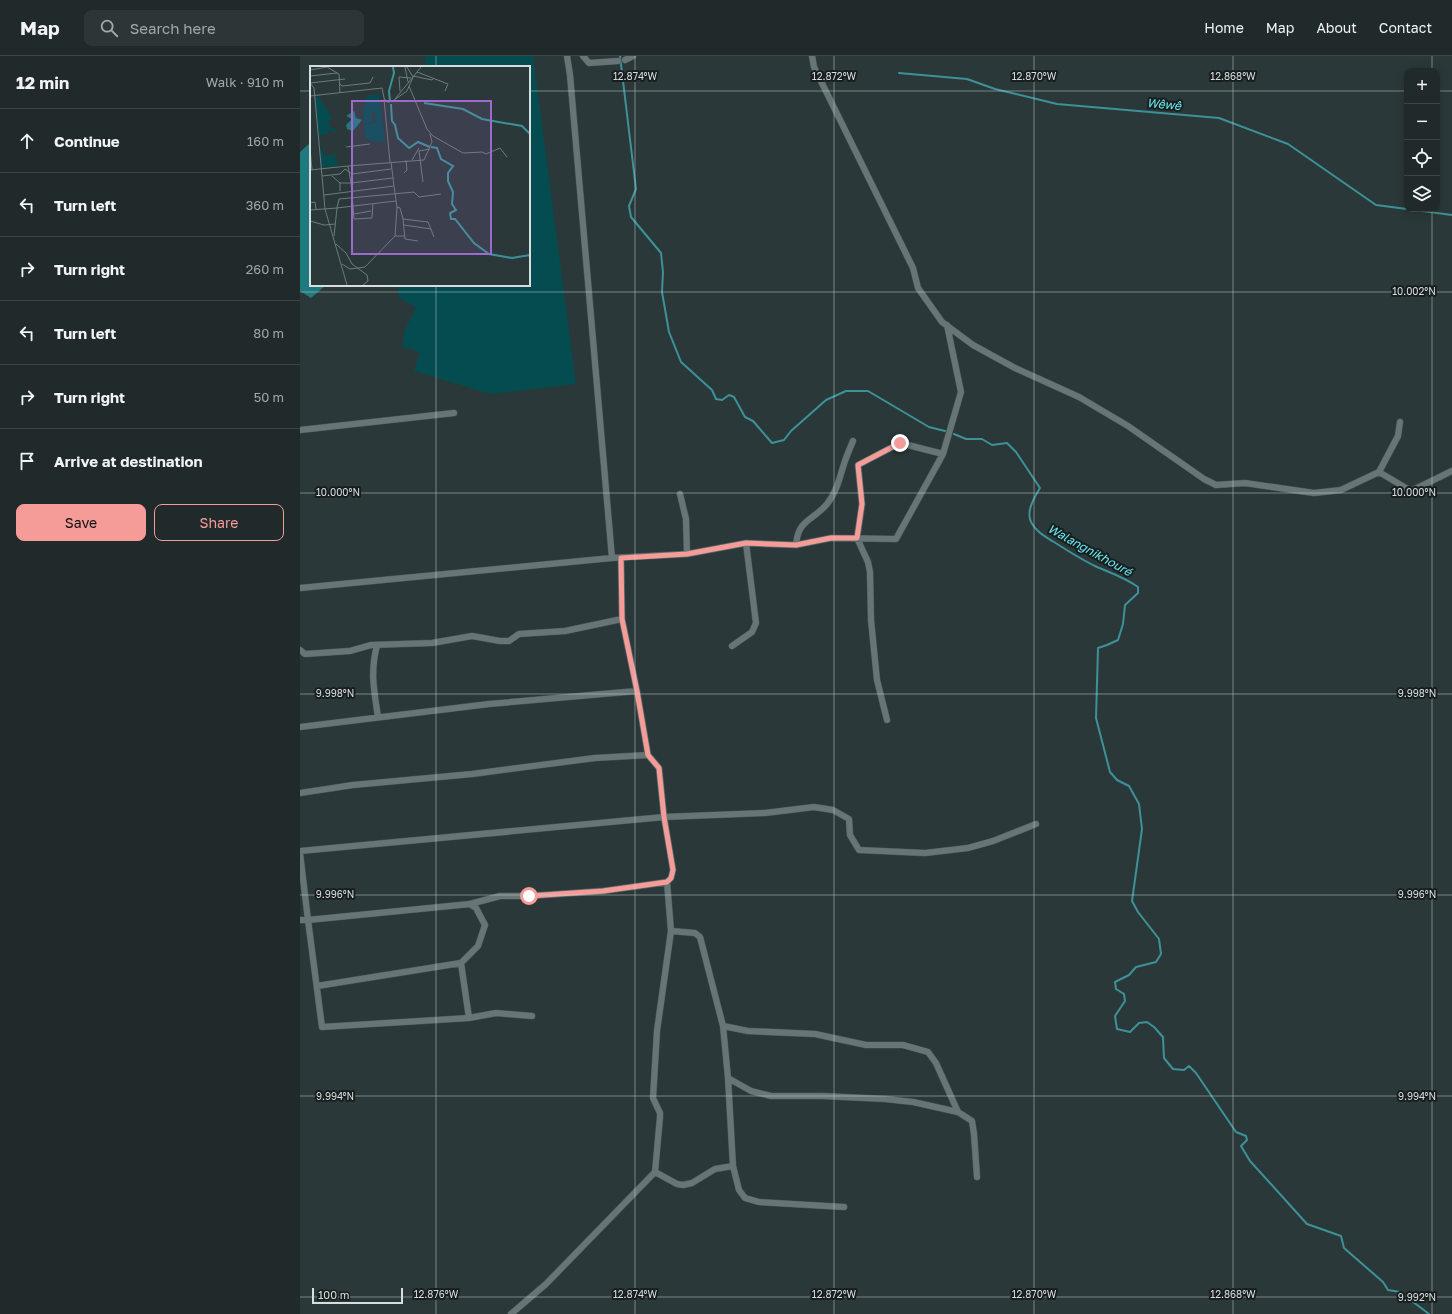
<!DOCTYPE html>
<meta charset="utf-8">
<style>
:root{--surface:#202a2b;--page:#2d3637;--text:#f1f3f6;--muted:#a2a7a9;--line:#3d4647;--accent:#f59b98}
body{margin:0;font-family:"Golos Text",sans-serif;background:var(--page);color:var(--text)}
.controls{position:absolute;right:12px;top:12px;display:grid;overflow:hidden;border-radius:8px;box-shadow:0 2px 10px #0003}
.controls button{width:36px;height:36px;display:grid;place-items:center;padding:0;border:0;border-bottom:1px solid var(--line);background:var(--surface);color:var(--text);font:20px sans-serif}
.scale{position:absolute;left:12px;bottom:10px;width:91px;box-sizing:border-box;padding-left:4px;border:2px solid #d7dedf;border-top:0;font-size:11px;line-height:14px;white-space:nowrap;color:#d7dedf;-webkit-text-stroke:3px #181e1e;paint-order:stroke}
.stop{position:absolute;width:12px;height:12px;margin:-9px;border:3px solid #f59b98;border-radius:50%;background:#fff}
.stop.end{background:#f59b98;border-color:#fff;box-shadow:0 1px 4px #0008}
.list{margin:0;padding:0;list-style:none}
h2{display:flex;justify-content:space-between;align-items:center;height:52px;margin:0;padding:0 16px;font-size:17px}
h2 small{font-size:13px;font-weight:400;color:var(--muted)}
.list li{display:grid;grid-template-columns:26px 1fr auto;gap:12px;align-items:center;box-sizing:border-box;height:64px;padding:0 16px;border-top:1px solid var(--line)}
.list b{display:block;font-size:15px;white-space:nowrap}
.list em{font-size:13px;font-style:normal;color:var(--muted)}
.actions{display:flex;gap:8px;padding:12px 16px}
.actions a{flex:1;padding:9px 0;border:1px solid var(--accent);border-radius:8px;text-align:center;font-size:14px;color:var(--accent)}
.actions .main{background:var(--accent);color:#111}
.icon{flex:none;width:22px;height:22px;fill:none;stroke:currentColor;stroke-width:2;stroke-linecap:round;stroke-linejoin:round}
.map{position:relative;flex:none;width:1152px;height:1258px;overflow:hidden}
header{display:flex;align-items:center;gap:24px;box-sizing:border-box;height:56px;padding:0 20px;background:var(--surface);border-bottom:1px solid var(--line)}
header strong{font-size:19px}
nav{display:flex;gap:22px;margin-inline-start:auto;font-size:14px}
.search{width:280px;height:36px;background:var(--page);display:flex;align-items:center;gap:10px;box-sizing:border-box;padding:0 14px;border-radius:8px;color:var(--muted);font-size:15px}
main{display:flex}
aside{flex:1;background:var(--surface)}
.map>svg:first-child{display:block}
</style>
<header>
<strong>Map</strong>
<div class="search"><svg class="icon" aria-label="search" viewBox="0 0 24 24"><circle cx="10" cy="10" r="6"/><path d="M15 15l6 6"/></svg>Search here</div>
<nav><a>Home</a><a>Map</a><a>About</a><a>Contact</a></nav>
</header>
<main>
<aside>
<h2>12 min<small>Walk · 910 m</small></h2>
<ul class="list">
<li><svg class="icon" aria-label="ahead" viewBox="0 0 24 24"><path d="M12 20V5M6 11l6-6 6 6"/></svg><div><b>Continue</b></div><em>160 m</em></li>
<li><svg class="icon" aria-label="left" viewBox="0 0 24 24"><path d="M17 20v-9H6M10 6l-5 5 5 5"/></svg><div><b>Turn left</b></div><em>360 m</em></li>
<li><svg class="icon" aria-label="right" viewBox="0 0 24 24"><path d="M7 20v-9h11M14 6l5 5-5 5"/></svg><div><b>Turn right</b></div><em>260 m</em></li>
<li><svg class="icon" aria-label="left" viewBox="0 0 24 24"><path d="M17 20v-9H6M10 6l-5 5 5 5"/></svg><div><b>Turn left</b></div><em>80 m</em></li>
<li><svg class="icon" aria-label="right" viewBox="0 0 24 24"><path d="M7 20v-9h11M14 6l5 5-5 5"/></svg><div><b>Turn right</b></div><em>50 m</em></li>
<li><svg class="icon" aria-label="arrive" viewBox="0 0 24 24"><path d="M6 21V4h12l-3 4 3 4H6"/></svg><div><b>Arrive at destination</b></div></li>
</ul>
<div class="actions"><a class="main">Save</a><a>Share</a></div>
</aside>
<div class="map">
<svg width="1152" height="1258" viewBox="0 0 1152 1258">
<rect width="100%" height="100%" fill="#2b3839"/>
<path fill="#054c50" d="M125 0H233L276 328 190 338 114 315 120 296 102 291 105 274 116 252 98 240V229H229V11H120L126 8Z"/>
<path fill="#1f7a80" d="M11 86V229H26L11 242 0 235V96Z"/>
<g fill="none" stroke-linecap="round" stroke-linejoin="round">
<path stroke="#3c9298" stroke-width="2" d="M320 0 336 133 329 150 331 161 361 197 363 216 362 236 369 276 381 306 412 334 416 343 422 344 429 339 434 341 445 361 453 365 472 387 484 384 491 375 526 344 546 335H568L629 371 645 375
M599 17 667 23 695 33 757 48 919 62 988 88 1076 149 1107 153
M1107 153 1152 159
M654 378 666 383H682L692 389 707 387 716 396 740 432C734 442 726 455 731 466 736 476 746 481 754 486 768 495 782 504 797 511 811 517 826 522 838 531V537L825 549 823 568 818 584 807 589 798 592 796 662 810 716 817 724 829 730 839 748 842 773 832 845 838 856 859 883 861 898 856 906 836 911 829 919 815 926 816 933 824 938 825 945 815 960 817 973 830 976 839 967 847 966 854 971 863 981 864 1002 873 1013 884 1014 889 1010 896 1017 936 1076 946 1080 947 1084 941 1090 950 1105 1007 1168 1041 1180 1044 1192 1083 1226 1088 1234 1100 1236 1129 1258"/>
<defs>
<path id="street" d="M267 0 270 19 312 502
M283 0 289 7 318 5
M512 0 514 11 613 212 618 232 642 266 673 289 715 312 779 341 828 370 904 423 916 429 945 427 1014 437 1041 434 1079 416 1111 435 1152 415
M325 4 333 0
M0 374 154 357
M1079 416 1098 380 1100 366
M380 438 386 463 387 498
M496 489C498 463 513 465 527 448 537 436 540 420 545 405 547 399 550 392 553 385
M321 502 322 563 337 635 348 699
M0 532 312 502 387 498 446 487 496 489 531 482 596 483 643 398 661 336 647 269
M77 589C70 617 74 634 78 661
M432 590 452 576 456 567 446 487
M0 594 5 598 50 595 71 589 132 587 172 580 200 585H209L219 578 265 575 322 563
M587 664 577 624 571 564 570 516 568 506 557 482 562 448 558 409 600 387 643 398
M0 671 189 648 337 635
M0 737 53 729 172 718 295 702 348 699 359 712 364 761 373 814 371 822 367 826 371 875 395 877 400 881 423 970 428 1022 433 1110 439 1134 445 1142 459 1146 544 1151
M0 795 364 761 465 757 514 751 533 754 549 763 550 779 559 794 625 797 668 792 693 785 736 768
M0 797 8 864 170 848 200 840H229L303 835 367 826
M0 864H8L22 971 169 962 161 907 178 890 185 869 176 852 170 848
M371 875 357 975 353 1042 360 1057V1061L355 1116 377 1128 383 1129 392 1127 415 1113 433 1110
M17 930 161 907
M169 962 196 957 232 960
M423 970 448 975 515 978 566 989H603L628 996 636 1007 658 1056 672 1065 674 1078 677 1121
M428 1022 451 1035 471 1040H523L585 1043 613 1046 658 1056
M211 1258 246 1228 355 1116"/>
</defs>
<use href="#street" stroke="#4a5455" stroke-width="7"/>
<use href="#street" stroke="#677576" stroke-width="6"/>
</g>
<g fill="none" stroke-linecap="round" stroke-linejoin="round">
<path stroke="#f59b98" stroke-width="5" d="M229 840 303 835 367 826 371 822 373 814 364 761 359 712 348 699 337 635 322 563 321 502 387 498 446 487 496 489 531 482H557L562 448 558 409 600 387"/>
</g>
<path fill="none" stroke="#d7dedf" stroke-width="1" stroke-opacity="0.45" d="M136 0V11M335 0V1258M534 0V1258M734 0V1258M933 0V1258M1132 0V15M0 35H11M229 35H1107M1137 35H1152M1132 153V1258M136 229V1258M0 236H1152M0 437H1152M0 638H1152M0 839H1152M0 1040H1152M0 1241H1152"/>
<g text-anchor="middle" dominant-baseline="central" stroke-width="4" stroke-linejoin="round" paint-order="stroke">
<g font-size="12" font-style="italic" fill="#6ae7f1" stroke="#181e1e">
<text transform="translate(864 48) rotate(5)">Wêwê</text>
<text transform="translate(790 494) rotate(29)">Walangnikhouré</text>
</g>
</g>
<g transform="translate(10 10)">
<rect width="220" height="220" fill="#2b3839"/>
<path d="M69 28 75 75 65 76 56 73 54 63V58L66 57 65 48 61 44 63 56 54 57 53 43 57 30ZM5 31H9L20 48 22 52 18 56 21 63 27 62 25 66 18 64V68L9 70ZM10 80 15 90 26 88 25 94H27L28 100 11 101Z" fill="#054c50"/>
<path d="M44 45 46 52 52 54 43 65 37 63 36 59 42 53 36 50Z" fill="#1f7a80"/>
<path fill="none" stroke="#3c9298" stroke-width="2" d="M80 35 79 25 84 7 83 1M114 37 153 43 172 53 212 60 220 68M81 38 82 55 85 59 88 72 99 82 108 76 120 81M121 81 127 82 131 93 143 100 138 107V115L143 126 142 138 146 144 140 147 141 153H145L164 177 179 188 202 192 220 189"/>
<path fill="none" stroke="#707a7b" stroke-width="1" d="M17 1 29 8 30 27M95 1 98 16M0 4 17 1M107 6 138 18 135 25M0 10 27 7M103 10 122 14 124 12M0 17 35 13M0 17 4 22 15 143 37 219M30 18 32 20 60 17 63 11M99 20 117 63 123 70 153 87 172 86 176 88 190 82 197 91M90 25 89 11 101 12M0 30 72 22 74 32 77 36H80M74 33 80 96M85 33 103 11 97 1M81 36 97 25 103 11 111 1M36 81 60 78M0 82 2 104M102 94 109 82M81 96 84 120M38 100 114 94 122 76 120 68M0 104 38 100 41 117H30M94 107 97 104 96 94M12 110 30 108 35 103 42 108 81 103M22 110 30 117V125M83 112 41 117 43 140 86 135M113 116 109 85 120 83M14 129 84 120 87 141 90 142 93 153 95 173 108 175M0 137 5 136 6 143M87 141 85 170H94M0 144 27 142 29 133 104 126 109 131 131 128M44 148 61 145M93 153 118 156 124 171M0 155 14 159 25 158M94 159 121 163M24 170 27 142 43 140 44 153 62 152 63 138M26 178 36 187 42 198 57 209 58 215 53 219M32 198 40 203 55 201 85 170"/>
<path fill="#9b6aca" fill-opacity="0.15" stroke="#9b6aca" stroke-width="2" d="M42 35H181V188H42Z"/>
<rect width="220" height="220" fill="none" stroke="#d7dedf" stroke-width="2"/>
</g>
<g font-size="10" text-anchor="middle" fill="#d7dedf" stroke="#181e1e" stroke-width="4" stroke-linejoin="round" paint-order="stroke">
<text x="335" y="24">12.874°W</text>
<text x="534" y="24">12.872°W</text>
<text x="734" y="24">12.870°W</text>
<text x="933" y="24">12.868°W</text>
<text x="1114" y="239">10.002°N</text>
<text x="38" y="440">10.000°N</text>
<text x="1114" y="440">10.000°N</text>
<text x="35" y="641">9.998°N</text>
<text x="1117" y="641">9.998°N</text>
<text x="35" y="842">9.996°N</text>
<text x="1117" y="842">9.996°N</text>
<text x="35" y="1044">9.994°N</text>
<text x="1117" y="1044">9.994°N</text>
<text x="136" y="1242">12.876°W</text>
<text x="335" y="1242">12.874°W</text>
<text x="534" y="1242">12.872°W</text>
<text x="734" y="1242">12.870°W</text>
<text x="933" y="1242">12.868°W</text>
<text x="1117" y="1245">9.992°N</text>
</g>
</svg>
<div class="controls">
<button>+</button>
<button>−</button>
<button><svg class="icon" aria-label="locate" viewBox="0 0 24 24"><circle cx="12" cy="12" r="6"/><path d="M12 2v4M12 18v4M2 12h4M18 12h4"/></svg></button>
<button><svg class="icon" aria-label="layers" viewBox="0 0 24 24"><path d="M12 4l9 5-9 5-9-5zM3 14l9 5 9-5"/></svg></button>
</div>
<div class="scale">100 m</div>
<div class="stop" style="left:229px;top:840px"></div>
<div class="stop end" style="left:600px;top:387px"></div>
</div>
</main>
